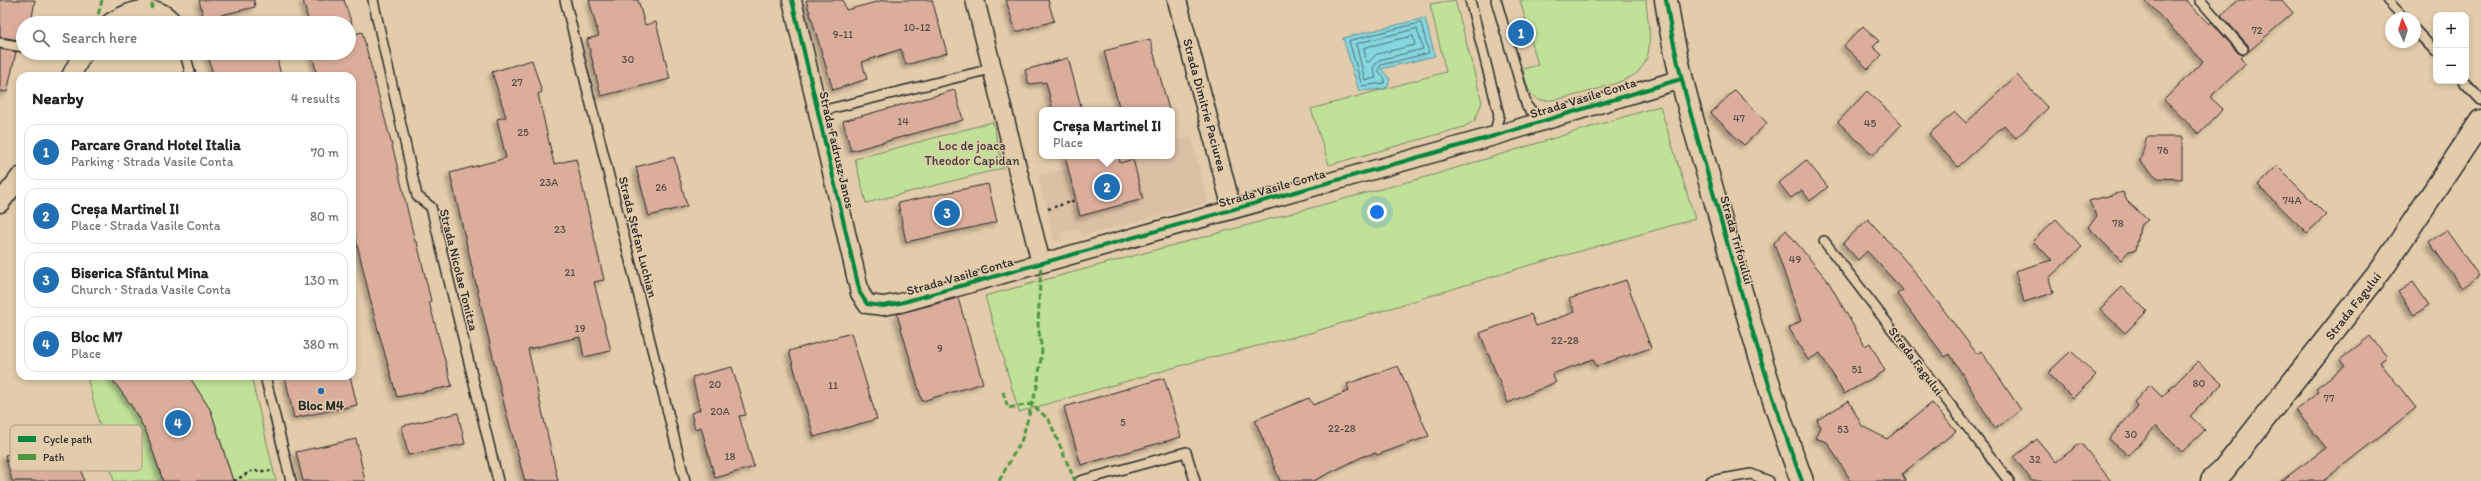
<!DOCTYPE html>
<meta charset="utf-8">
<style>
:root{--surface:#fff;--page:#f2f2f2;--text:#202124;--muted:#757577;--line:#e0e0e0;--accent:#1f6fb2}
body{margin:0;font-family:Itim,sans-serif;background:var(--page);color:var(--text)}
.controls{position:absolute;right:12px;top:12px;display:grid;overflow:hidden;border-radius:8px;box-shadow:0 2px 6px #0003}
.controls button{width:36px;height:36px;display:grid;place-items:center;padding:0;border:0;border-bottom:1px solid var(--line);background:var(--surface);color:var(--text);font:20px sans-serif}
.compass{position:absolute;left:2385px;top:12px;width:36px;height:36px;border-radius:50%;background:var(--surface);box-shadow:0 2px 6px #0003;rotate:356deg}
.you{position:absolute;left:1377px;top:212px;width:14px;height:14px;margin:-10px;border:3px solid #fff;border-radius:50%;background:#1a73e8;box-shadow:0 0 0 6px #1a73e833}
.badge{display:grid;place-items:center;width:26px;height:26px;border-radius:50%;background:var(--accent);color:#fff;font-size:13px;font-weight:700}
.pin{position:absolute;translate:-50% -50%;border:2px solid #fff;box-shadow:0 1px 4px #0006}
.popup{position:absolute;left:1039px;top:107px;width:136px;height:52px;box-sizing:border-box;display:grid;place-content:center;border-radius:8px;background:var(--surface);filter:drop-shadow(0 1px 3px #0005);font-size:13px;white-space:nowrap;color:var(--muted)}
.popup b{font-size:15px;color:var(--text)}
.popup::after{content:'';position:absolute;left:50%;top:100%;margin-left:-8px;border:8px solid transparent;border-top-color:var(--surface)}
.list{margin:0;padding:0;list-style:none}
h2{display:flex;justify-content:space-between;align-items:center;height:52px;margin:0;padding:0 16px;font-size:17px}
h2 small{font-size:13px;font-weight:400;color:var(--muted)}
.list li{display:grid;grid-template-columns:26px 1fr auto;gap:12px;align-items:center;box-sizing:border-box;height:56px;margin:0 8px 8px;padding:0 8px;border:1px solid var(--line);border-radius:12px}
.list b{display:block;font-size:15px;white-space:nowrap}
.list p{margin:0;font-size:13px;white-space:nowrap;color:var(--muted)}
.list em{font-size:13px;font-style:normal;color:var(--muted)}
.icon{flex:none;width:22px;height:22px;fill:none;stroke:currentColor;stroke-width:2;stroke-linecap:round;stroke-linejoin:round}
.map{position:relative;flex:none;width:2481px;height:481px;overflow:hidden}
.search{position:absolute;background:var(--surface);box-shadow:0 2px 6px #0003;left:16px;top:16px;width:340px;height:44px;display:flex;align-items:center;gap:10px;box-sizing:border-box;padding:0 14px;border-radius:22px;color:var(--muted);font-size:15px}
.panel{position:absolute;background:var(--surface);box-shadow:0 2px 6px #0003;left:16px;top:72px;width:340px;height:308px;border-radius:12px}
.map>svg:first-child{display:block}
</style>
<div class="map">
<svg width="2481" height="481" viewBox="0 0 2481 481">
<defs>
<filter id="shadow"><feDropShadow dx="-3.5" dy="3.5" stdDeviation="2" flood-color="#0004"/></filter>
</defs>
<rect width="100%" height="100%" fill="#e2ccab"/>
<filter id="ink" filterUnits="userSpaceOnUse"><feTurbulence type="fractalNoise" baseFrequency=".025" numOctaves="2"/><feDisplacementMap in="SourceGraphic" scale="8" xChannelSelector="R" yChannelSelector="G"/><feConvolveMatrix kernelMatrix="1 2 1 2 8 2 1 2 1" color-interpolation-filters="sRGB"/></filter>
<g filter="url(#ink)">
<path fill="#dcc0a4" d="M1191 137 1208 203 1081 236 1079 228 1061 233 1062 241 1055 243 1038 176 1115 156H1172V141Z"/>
<path fill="#c1e199" stroke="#768662" d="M1455 0 1482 102 1475 120 1464 127 1329 165 1311 109 1446 72 1430 4Z
M1520 0H1646C1647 19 1654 47 1644 64 1642 67 1638 73 1634 75 1623 83 1548 106 1537 99 1527 92 1526 81 1523 69L1538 65Z
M1660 106 1695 219 1527 266 1310 333 1197 361 1019 412 985 296 1433 175Z
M993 122 1003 168 866 203 855 159Z
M87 376H110L133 408 147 434 163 481H114Z
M189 376H251L276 481H233L211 411Z"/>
<path fill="#85d6df" stroke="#619297" d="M1425 18 1435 56 1381 69 1390 79 1388 86 1383 89 1359 91 1343 38Z"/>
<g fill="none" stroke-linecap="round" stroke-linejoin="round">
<path stroke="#4f6f73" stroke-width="1" d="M1421 23 1429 53 1381 65 1378 70 1385 79 1384 83 1362 86 1349 41Z
M1417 29 1423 49 1379 60 1373 68 1376 78 1365 80 1356 44Z
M1413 36 1415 45 1377 54 1369 62 1366 61 1364 48Z"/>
</g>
<path fill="#dbae9b" stroke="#2b2b2b" filter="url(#shadow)" d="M0 0H35L31 23H23L19 40 0 37Z
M199 0H254L255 7 204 19Z
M303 0H344L355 34 362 32 395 157 415 242H417L431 301 429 302 452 386 397 397 375 319 352 223V76H317L312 53H349V23H309Z
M589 0H638L645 25 656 22 670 79 601 96 587 39 599 36Z
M806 0H843L846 10 884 0H932L947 53 906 65 901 49 862 62 867 79 833 90Z
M1006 0H1048L1054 21 1016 32Z
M2145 0H2186L2209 24 2212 22 2238 53 2244 55 2240 58 2246 64 2210 97 2223 109 2199 134 2164 100 2203 61Z
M2239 0H2282L2293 13 2249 51 2248 45 2221 15Z
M1863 26 1879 41 1873 47 1882 55 1868 69 1844 46Z
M1150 39 1169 110H1120L1104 51Z
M0 49 16 52 7 92 0 91Z
M208 53H276L281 76H213Z
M1068 58 1082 110H1053L1046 82 1029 84 1025 70Z
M532 60 542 92 538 94 554 164 576 159 604 280 594 282 611 351 584 357 580 337 528 349 558 481H525L504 404 450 173 506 158 497 119 506 117 492 72Z
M2017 75 2048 108 2016 138 2004 125 1958 167 1929 134 1955 112 1966 123Z
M955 90 963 120 851 151 843 121Z
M1735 90 1767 123 1744 145 1711 113Z
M1867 91 1902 124 1873 155 1838 122Z
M2147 137H2182V179L2158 178 2140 162Z
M1065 156H1119L1120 163 1133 159 1143 199 1080 216Z
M674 157 687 206 649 216 636 167Z
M1806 160 1828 187 1810 201 1802 190 1791 198 1779 183Z
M2277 166 2326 215 2307 233 2258 185Z
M988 184 997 222 906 242 898 203Z
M2123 192 2127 201 2148 220 2140 226 2136 250 2129 251 2121 260 2088 227 2097 216 2089 201Z
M1868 219 1911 267 1977 354 1981 351 2021 410 1995 429 1950 354 1945 357 1897 294 1903 290 1867 251 1858 260 1843 243Z
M2056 219 2082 247 2049 278 2053 293 2024 302 2015 271 2052 260 2033 241Z
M1786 230 1828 281 1865 346 1870 343 1885 371 1844 394 1820 353 1808 360 1789 328 1801 321 1774 243Z
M2446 230 2479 276 2462 288 2429 242Z
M1626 280 1651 348 1596 366 1593 359 1552 374 1556 382 1508 403 1480 333 1531 314 1536 326 1575 312 1569 299Z
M2413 282 2429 305 2414 315 2398 292Z
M2122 287 2147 311 2125 333 2100 309Z
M958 298 983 383 922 401 897 314Z
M851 333 877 419 814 437 789 351Z
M2370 336 2387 357 2380 362 2416 408 2323 481H2281L2326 448 2296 410 2319 392 2316 388 2345 366 2340 360Z
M2071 351 2096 375 2073 398 2048 373Z
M2198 361 2222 384 2190 416 2205 430 2182 452 2156 426 2129 456 2109 439 2138 406 2134 402 2150 385 2162 397Z
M1398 366 1429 436 1377 455 1376 453 1364 456 1313 481H1280L1255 420 1309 398 1313 405 1349 391 1347 384Z
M732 367 746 415 739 416 754 467 715 478 701 427 695 429 691 413 700 410 692 377Z
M110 376H189L211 411 233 481H163L147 434 133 408Z
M285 376H350L357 405 294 418Z
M1164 378 1181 437 1081 465 1064 407Z
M1849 401 1862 426 1887 439 1932 403 1956 431 1902 474 1906 481H1851L1827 442 1815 438 1820 427 1817 420Z
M458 413 465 444 408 455 402 426Z
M356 439 365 481H303L296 452Z
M2037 439 2056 462 2081 443 2111 481H2032L2014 457Z
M74 440 84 481H12L5 455Z"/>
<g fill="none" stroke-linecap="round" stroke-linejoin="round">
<defs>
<path id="service" d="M373 0 417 196 431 207 498 481
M565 0 685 481
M1470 0 1499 115 1494 136
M1496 0 1527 107 1543 120
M2200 0 2243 49
M2387 0 2404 18
M2415 30 2436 52
M0 43 23 47
M185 53 191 76
M2463 81 2481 100
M817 112 991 69
M1824 241 2009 481
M265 376 291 481
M1080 481 1186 452 1195 481
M1711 481 1751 474 1769 481"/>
<path id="minor" d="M792 0 860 293 867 304 883 306 900 303 1494 136 1681 79
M975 0 1041 263
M1177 0 1232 209
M110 23C130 10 156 1 173 23
M71 76 83 53
M0 203 20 177"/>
<path id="tertiary" d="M1666 0C1676 69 1697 136 1716 203 1742 296 1768 390 1802 481"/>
<path id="secondary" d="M2212 481 2223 471 2382 269 2481 121"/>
</defs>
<use href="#service" stroke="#2b2b2b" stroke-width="12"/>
<use href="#minor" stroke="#2b2b2b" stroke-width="21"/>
<use href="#tertiary" stroke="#2b2b2b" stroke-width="25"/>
<use href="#secondary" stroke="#2b2b2b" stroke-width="25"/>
<path stroke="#2b2b2b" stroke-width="2.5" stroke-dasharray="3 3" stroke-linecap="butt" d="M1048 209 1076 200
M234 481 252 471H273"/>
<use href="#service" stroke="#e2ccab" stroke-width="9"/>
<use href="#minor" stroke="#e2ccab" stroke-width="18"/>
<use href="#tertiary" stroke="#e2ccab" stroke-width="22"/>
<use href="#secondary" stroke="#e2ccab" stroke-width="22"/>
<path stroke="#4d9640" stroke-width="3" stroke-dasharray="6 3" stroke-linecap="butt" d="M151 9 154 0
M96 23 102 0
M55 53 80 57
M1003 392 1008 408 1032 404 1049 420 1075 481
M999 481 1022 439 1037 387 1042 351 1038 325 1041 263"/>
<defs>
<path id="cycleway" d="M792 0 860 293 867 304 883 306 900 303 1494 136 1681 79
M1666 0C1676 69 1697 136 1716 203 1742 296 1768 390 1802 481"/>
</defs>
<use href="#cycleway" stroke="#e2ccab" stroke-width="6"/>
<use href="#cycleway" stroke="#00873e" stroke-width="4"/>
</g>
</g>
<circle fill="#1f6fb2" stroke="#e2ccab" stroke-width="1.5" cx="321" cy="391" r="4"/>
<g text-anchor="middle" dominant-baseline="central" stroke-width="3" stroke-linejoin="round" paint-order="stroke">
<g font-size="11" fill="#574c47">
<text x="917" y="27">10-12</text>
<text x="2257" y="30">72</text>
<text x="843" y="34">9-11</text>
<text x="628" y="59">30</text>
<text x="517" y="82">27</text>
<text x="1739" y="118">47</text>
<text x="903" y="121">14</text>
<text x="1870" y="123">45</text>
<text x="523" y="132">25</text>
<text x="2163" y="150">76</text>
<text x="549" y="182">23A</text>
<text x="661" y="187">26</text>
<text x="2292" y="200">74A</text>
<text x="2118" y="223">78</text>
<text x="560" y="229">23</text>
<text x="1795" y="259">49</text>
<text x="570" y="272">21</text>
<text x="580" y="328">19</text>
<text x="1565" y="340">22-28</text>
<text x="940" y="348">9</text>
<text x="1857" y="369">51</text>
<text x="2199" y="383">80</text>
<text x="715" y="384">20</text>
<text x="833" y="385">11</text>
<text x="2329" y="398">77</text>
<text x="720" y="411">20A</text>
<text x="1123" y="422">5</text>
<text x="1342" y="428">22-28</text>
<text x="1843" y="429">53</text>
<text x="2131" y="434">30</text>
<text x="730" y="456">18</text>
<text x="2035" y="459">32</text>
</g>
<g font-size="13" fill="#2b2b2b" stroke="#e2ccab">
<text transform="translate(1583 98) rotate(-17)">Strada Vasile Conta</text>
<text transform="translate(1205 105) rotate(75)">Strada Dimitrie Paciurea</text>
<text transform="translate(837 150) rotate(77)">Strada Fadrusz Janos</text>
<text transform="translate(1272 188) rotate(-16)">Strada Vasile Conta</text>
<text transform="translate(638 237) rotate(76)">Strada Ștefan Luchian</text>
<text transform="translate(1737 240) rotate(74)">Strada Trifoiului</text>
<text transform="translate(459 270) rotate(76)">Strada Nicolae Tonitza</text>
<text transform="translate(960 276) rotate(-16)">Strada Vasile Conta</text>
<text transform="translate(2353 306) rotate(-52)">Strada Fagului</text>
<text transform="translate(1916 361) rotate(53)">Strada Fagului</text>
</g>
<g font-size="13" fill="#3a3d36" stroke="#e2ccab">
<text x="972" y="145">Loc de joaca<tspan x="972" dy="15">Theodor Capidan</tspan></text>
</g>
<g font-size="13" font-weight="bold" fill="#2b2b2b" stroke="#e2ccab">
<text x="321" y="405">Bloc M4</text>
</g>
</g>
<rect x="10" y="425" width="132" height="46" rx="6" fill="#e2ccab" stroke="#ab9c85" stroke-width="1"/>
<rect x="18" y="436" width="18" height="6" fill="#00873e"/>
<rect x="18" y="454" width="18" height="6" fill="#4d9640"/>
<g font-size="11" fill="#2b2b2b">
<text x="43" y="443">Cycle path</text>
<text x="43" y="461">Path</text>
</g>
</svg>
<div class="controls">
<button>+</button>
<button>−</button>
</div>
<svg class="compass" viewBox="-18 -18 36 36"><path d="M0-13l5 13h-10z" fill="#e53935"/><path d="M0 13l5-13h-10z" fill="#757577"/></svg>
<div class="you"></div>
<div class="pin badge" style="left:1521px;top:33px">1</div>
<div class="pin badge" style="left:1107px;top:187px">2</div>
<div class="popup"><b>Creșa Martinel II</b>Place</div>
<div class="pin badge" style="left:947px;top:213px">3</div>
<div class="pin badge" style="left:178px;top:423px">4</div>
<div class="search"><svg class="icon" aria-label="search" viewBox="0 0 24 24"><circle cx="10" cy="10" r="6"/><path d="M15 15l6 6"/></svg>Search here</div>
<section class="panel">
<h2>Nearby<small>4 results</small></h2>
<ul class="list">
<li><span class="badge">1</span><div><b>Parcare Grand Hotel Italia</b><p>Parking · Strada Vasile Conta</p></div><em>70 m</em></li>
<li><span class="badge">2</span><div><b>Creșa Martinel II</b><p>Place · Strada Vasile Conta</p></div><em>80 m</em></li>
<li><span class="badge">3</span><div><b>Biserica Sfântul Mina</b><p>Church · Strada Vasile Conta</p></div><em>130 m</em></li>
<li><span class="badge">4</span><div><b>Bloc M7</b><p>Place</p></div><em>380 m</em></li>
</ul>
</section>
</div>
